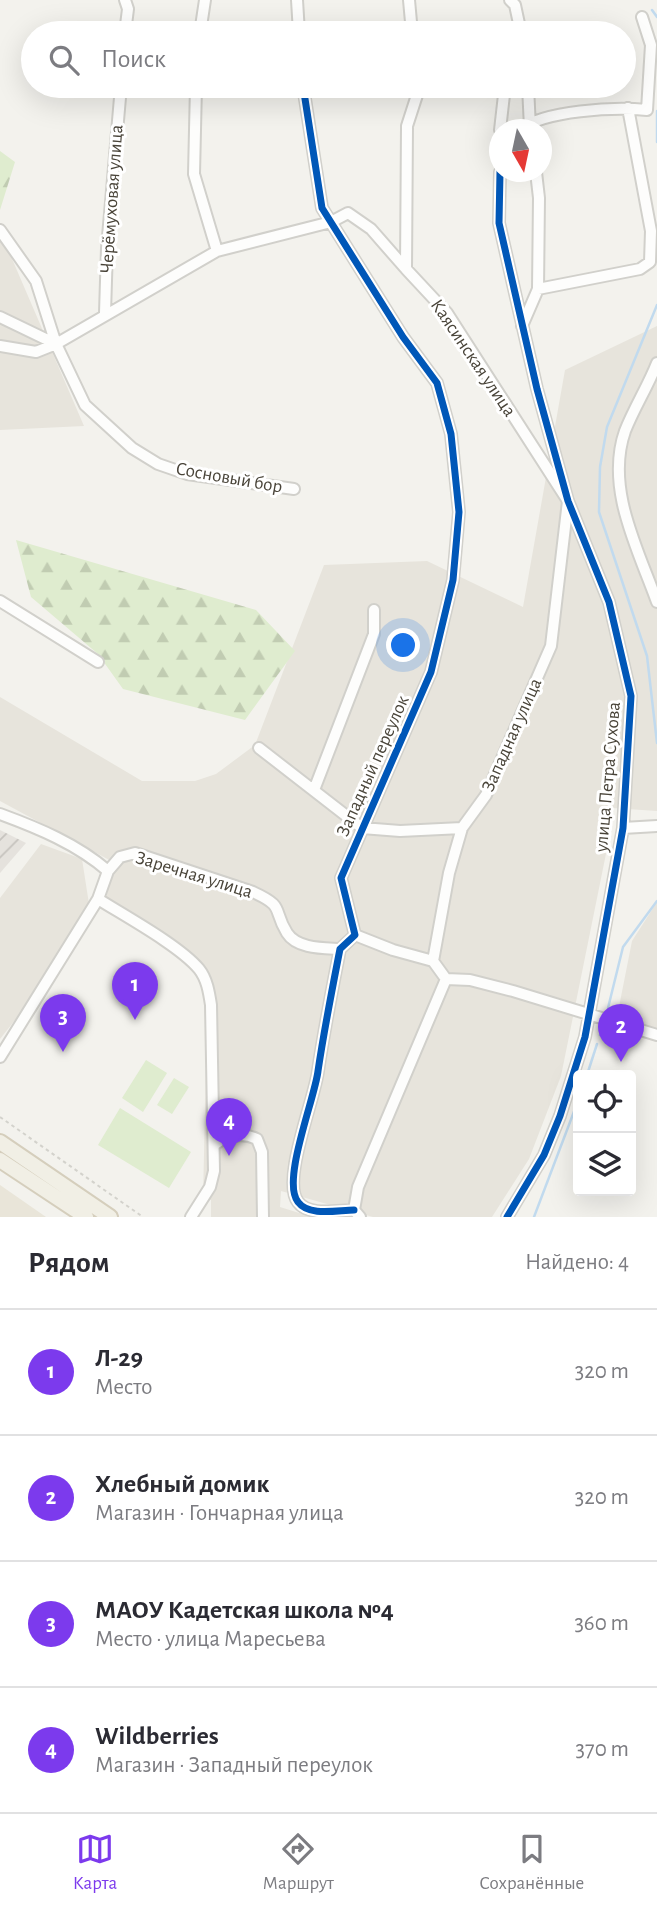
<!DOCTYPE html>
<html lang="ru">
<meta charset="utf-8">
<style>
:root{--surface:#fff;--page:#f2f2f3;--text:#2b2b33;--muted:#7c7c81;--line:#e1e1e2;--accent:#7c3aed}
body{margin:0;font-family:"Alegreya Sans",sans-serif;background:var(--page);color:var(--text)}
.controls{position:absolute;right:21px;bottom:21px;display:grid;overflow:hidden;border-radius:7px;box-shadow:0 7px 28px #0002}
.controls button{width:63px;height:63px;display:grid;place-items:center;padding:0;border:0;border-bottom:2px solid var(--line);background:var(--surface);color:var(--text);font:35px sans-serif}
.compass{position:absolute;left:489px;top:119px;width:63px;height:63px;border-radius:50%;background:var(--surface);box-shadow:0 7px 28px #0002;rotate:171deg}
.you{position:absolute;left:404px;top:646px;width:24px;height:24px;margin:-18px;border:5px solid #fff;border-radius:50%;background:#1a73e8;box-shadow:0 0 0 10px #1a73e833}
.badge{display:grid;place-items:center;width:46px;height:46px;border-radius:50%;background:var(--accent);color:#fff;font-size:23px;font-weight:700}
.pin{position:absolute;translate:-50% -58px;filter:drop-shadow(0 2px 4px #0008)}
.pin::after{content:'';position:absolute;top:37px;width:24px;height:21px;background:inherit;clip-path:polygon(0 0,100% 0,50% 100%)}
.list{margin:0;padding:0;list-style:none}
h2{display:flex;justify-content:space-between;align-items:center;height:91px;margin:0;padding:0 28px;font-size:30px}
h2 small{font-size:23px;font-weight:400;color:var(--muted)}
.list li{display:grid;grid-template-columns:46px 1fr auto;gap:21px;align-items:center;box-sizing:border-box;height:126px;padding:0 28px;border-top:2px solid var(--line)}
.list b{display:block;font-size:26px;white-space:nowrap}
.list p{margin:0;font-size:23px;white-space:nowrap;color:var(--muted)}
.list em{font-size:23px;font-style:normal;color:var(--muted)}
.icon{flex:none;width:38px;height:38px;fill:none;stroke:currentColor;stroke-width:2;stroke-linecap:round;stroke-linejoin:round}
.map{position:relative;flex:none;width:657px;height:1217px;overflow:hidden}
.search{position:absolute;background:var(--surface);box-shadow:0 7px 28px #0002;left:21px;right:21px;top:21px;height:77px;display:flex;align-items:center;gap:18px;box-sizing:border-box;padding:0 24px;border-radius:38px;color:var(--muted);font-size:26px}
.sheet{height:595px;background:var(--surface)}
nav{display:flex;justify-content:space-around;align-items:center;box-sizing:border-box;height:98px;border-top:2px solid var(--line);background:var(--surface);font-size:19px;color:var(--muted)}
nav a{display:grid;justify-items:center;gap:4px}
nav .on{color:var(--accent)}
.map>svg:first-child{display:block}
</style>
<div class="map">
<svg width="657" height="1217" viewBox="0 0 657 1217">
<defs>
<pattern id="industrial-furrows" width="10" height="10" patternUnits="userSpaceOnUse" patternTransform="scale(1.75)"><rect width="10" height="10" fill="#e5e2dd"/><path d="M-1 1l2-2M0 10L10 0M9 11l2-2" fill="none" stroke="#c6c3be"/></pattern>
<pattern id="forest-firs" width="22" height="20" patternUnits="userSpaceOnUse" patternTransform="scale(1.75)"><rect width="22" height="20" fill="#dfeccf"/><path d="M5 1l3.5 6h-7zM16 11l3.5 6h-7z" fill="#c1ccb2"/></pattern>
</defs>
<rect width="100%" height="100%" fill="#f3f2ed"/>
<path fill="#e7e4dc" d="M0 231 84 426 0 430Z
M657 326V811L612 808 611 829 561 1076 529 1159 492 1217H373L281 1191 280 1207 312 1217H211V1200L203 1198 208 982 187 957 106 899 113 862 0 801V697L142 781H195L216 774 255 745 324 565 427 561 523 607 565 370Z
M41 844 82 859 89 904 19 1015 0 1039V898Z
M657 902V1029L617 1017 632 941Z"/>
<path fill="url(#industrial-furrows)" d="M0 830 26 843 0 873Z"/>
<path fill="#e9e5d9" d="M0 1185 46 1217H0Z"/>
<path fill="#dfeccf" d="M146 1060 167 1073 143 1112 122 1098Z
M174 1078 189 1087 172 1114 157 1105Z
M120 1108 191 1152 169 1188 98 1145Z"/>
<path fill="url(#forest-firs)" d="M0 151 15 162 0 210Z
M16 540 256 610 295 651 245 720 123 689 98 654 31 597Z"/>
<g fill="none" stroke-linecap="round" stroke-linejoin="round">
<path stroke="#c1daee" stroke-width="2.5" d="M652 10 657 17
M657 111V142
M657 305 607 427 600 467 599 512 647 656 657 743
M608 1008 623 947 657 901
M600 1035 603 1024
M587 1075 597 1044
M534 1217 578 1101"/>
<defs>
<path id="minor" d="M125 0 128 9 125 33
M297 0 299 33
M409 0 412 33
M510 0 515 5 521 33
M200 33 205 0
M196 86 194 174 217 251
M303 86 322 208 403 337 437 383 451 434 459 512 453 580 431 672 341 878 355 935 340 949C332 990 324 1030 318 1071 315 1098 281 1181 298 1202 309 1217 338 1210 354 1210
M416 86 417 95 407 126 406 269 447 313 568 501 551 646 486 795 462 828 449 873 433 961
M528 86 530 128
M500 130 505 86
M519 130C545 110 614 107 647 110L651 45 642 17
M500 172 499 223 537 389 568 501 609 602 631 696 623 828 585 1037 560 1116 544 1155 507 1217
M0 230 36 281 56 344
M538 289 640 269 650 262 651 231 628 108
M105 313 107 248 121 86
M0 317 56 344
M522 326 538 289 539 198 536 172
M0 346 36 352 56 344
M657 363C648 386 634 408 625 431 605 488 638 549 657 602
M294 489 187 474 158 464 132 448 85 405 56 344 217 251 331 222 348 213 371 229 406 269
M0 601 98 662
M259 748 362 828 400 831 462 828
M314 790 374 634V610
M0 814C38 828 77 844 108 871L120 857 135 853 253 892C286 907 272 909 287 933 297 949 324 948 340 949
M623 828 657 826
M98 899C125 916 180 946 199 969 207 979 209 992 211 1005L214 1171 210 1187 191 1217
M355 935 393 950 433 961 446 979 470 980 513 991 657 1035
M0 1057 98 899 108 871
M214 1145C227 1135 242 1132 257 1139L262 1152 263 1217
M360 1217 354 1210 358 1187 446 979"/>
<path id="major" d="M0 1142 110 1217
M0 1160 86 1217"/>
</defs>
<use href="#minor" stroke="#d1d0cb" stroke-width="14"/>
<use href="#major" stroke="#d5cebc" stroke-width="18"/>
<path stroke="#d3d2cc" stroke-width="2" stroke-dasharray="3.5 3.5" stroke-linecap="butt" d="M0 1117 143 1217"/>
<use href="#minor" stroke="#fdfdfc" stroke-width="10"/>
<use href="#major" stroke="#f1efe5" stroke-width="14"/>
<defs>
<path id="cycleway" d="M303 86 322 208 403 337 437 383 451 434 459 512 453 580 431 672 341 878 355 935 340 949C332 990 324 1030 318 1071 315 1098 281 1181 298 1202 309 1217 338 1210 354 1210
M500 172 499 223 537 389 568 501 609 602 631 696 623 828 585 1037 560 1116 544 1155 507 1217"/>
</defs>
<use href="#cycleway" stroke="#fff" stroke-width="11"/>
<use href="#cycleway" stroke="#0057b8" stroke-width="7"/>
</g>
<g text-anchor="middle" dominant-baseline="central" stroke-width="6" stroke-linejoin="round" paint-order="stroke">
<g font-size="19" fill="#494439" stroke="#fff">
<text transform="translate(112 199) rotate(-86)">Черёмуховая улица</text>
<text transform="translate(473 358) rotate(56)">Каясинская улица</text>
<text transform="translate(229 478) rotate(10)">Сосновый бор</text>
<text transform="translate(512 735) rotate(-66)">Западная улица</text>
<text transform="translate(373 766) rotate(-66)">Западный переулок</text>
<text transform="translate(608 777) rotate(-85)">улица Петра Сухова</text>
<text transform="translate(194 875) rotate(17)">Заречная улица</text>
</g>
</g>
</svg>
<div class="controls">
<button><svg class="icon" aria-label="locate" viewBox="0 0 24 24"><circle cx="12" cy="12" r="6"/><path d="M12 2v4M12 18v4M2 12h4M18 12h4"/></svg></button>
<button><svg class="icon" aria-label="layers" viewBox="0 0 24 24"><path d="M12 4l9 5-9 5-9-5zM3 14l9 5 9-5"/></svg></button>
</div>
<svg class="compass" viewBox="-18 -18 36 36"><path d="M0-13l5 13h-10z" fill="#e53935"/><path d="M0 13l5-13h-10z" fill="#7c7c81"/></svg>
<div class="you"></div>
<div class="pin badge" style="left:135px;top:1020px">1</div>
<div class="pin badge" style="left:621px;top:1062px">2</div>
<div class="pin badge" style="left:63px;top:1052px">3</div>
<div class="pin badge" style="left:229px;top:1156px">4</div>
<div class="search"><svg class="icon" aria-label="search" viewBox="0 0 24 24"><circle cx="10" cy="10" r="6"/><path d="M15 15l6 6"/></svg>Поиск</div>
</div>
<section class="sheet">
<h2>Рядом<small>Найдено: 4</small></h2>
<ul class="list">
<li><span class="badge">1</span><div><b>Л-29</b><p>Место</p></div><em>320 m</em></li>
<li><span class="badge">2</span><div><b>Хлебный домик</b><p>Магазин · Гончарная улица</p></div><em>320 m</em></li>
<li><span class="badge">3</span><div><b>МАОУ Кадетская школа №4</b><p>Место · улица Маресьева</p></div><em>360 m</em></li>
<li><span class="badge">4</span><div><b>Wildberries</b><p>Магазин · Западный переулок</p></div><em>370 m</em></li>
</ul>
</section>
<nav>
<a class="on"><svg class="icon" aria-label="map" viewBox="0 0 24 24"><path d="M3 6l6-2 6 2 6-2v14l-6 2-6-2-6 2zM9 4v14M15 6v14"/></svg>Карта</a>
<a><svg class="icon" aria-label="directions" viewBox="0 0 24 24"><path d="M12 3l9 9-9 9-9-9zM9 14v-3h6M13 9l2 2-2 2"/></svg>Маршрут</a>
<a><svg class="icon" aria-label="saved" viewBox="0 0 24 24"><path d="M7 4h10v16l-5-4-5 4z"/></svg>Сохранённые</a>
</nav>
